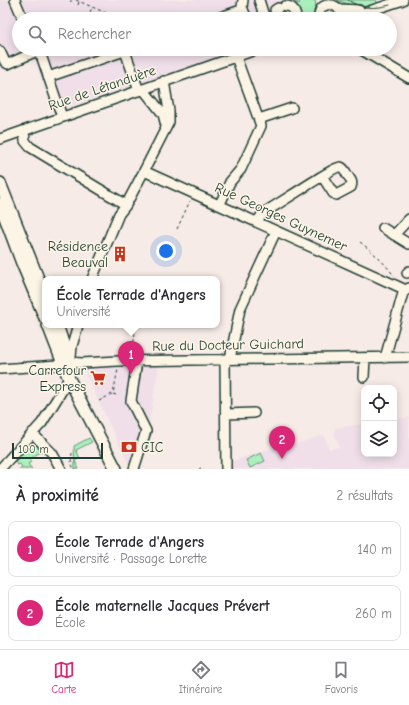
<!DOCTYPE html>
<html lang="fr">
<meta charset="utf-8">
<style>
:root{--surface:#fff;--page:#f2f2f3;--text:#2b2b33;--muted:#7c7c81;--line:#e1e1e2;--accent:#db2777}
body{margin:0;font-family:"Comic Neue",sans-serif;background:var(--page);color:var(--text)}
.controls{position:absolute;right:12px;bottom:12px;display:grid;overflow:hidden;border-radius:8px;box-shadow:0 2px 10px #0003}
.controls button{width:36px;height:36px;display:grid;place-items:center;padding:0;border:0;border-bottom:1px solid var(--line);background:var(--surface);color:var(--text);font:20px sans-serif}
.scale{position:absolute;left:12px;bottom:10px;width:91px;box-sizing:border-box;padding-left:4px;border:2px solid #1f3d34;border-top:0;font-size:11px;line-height:14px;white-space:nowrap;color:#1f3d34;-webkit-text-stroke:3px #fcf5e5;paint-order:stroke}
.you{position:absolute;left:166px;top:251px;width:14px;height:14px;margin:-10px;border:3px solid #fff;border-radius:50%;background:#1a73e8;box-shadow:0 0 0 6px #1a73e833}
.badge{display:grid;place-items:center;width:26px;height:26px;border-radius:50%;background:var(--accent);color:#fff;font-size:13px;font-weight:700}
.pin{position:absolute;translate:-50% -33px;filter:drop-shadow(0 1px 2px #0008)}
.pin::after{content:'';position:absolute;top:21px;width:14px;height:12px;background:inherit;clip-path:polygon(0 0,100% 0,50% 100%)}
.popup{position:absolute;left:42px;top:276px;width:178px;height:52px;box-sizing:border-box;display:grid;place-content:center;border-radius:8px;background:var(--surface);filter:drop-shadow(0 1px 3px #0005);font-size:13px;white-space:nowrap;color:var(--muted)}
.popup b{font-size:15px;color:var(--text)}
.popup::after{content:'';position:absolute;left:50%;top:100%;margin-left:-8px;border:8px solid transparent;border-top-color:var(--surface)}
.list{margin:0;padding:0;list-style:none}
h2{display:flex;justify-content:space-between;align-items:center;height:52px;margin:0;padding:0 16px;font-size:17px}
h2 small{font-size:13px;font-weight:400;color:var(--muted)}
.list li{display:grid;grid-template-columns:26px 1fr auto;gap:12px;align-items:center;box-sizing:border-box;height:56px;margin:0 8px 8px;padding:0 8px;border:1px solid var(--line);border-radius:8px}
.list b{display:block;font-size:15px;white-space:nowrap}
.list p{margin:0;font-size:13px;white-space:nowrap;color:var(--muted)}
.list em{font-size:13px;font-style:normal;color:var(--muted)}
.icon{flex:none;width:22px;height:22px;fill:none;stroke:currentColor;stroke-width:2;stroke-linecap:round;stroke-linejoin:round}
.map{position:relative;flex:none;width:409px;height:469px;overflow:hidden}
.search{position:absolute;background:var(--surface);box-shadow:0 2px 10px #0003;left:12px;right:12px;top:12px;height:44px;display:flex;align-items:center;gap:10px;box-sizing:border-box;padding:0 14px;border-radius:22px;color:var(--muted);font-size:15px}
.sheet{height:180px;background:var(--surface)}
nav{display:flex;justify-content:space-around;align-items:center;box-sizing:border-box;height:56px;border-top:1px solid var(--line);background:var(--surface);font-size:11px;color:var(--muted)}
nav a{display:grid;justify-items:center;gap:2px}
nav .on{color:var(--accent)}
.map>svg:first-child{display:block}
</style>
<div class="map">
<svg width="409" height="469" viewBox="0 0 409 469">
<rect width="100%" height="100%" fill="#f7ebe7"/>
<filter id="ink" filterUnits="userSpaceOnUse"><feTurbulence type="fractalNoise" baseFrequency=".025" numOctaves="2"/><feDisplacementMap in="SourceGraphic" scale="8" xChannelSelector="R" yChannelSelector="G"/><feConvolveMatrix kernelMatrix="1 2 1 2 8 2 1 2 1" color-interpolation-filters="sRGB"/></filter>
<g filter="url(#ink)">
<path fill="#f0dfe9" d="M0 0H315L316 6 314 13 308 19H19V49H241L57 111H53L34 58 2 70 0 66Z
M150 364 159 365 149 424 150 428 148 438 138 468 129 465 84 371 87 367Z
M409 417V469H232V461L282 445 283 448 324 435 329 449 339 447 334 432 335 428 364 424V454H394V420Z"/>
<path fill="#abf0bc" stroke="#659678" d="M295 0H296L298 4 300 3 298 0H315C317 11 314 19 301 19Z
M337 0H376L377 2 380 4 364 8 350 7V5Z
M89 438 92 442 76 450 80 458 75 461 79 469H75L74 446Z
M35 440 38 443 36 446 39 449 42 446 43 450 30 459 31 462 28 464 32 469H19L22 467 20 464 17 465 15 462Z
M261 453 265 461 250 468 246 460Z"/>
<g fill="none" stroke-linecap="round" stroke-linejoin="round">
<defs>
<path id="minor" d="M15 0 23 19
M243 0 242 7 247 19
M259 0 265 19
M285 6C294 6 294 11 297 19
M340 9 359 10
M341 16 357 15 403 0
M215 19 238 11
M277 19 275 10 278 8
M320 19C315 2 338 0 341 14
M36 49 42 58 62 117
M360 49 409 78
M0 51 5 62 8 64 37 51
M125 51 139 91
M48 77 130 49
M143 89 163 114 166 126
M259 119 292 108
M24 131 25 141 30 147 126 205
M0 139 258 49
M144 171 406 290
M220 204 230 182 241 169 261 126 236 57
M257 222 263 213C273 208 335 166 340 167 344 167 346 173 348 176 351 180 353 182 351 187L336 195 333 193 322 176
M383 228 409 244
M394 235 409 219
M407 273 409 271
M92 279 119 214 126 205 144 171 169 122V111L164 81
M385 358 403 293 409 288
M225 359 226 469
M230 359 240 309 276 231
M0 369 58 365 70 362 82 363 118 361 409 357
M364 377 365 358
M226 414 254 413
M32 433 52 453 61 469
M0 469 42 423 69 379 72 346 78 325
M134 469 146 431 131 401 137 361"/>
<path id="major" d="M0 183 45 296
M0 204 22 263 45 318
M48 325 69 379 116 469
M57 325 68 358"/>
</defs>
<use href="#minor" stroke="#1f3d34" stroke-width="12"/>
<use href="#major" stroke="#1f3d34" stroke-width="14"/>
<path stroke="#1f3d34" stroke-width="1" stroke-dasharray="3 3" stroke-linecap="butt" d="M76 0 120 19
M71 2V0
M78 5 79 2
M90 12 92 8
M103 19 105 13
M177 229 190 201
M360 242C373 252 385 263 394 276
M132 354 136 325
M116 395 113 394 118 369
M99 401 112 394
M72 453 71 463 74 469
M183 468 184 469
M199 469 201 468"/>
<use href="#minor" stroke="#fcf5e5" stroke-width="9"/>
<use href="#major" stroke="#fcf5e5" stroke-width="11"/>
<path stroke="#1f3d34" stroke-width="1" d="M348 0C361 9 375 9 390 5"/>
</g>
</g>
<defs>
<symbol id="building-bare" viewBox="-9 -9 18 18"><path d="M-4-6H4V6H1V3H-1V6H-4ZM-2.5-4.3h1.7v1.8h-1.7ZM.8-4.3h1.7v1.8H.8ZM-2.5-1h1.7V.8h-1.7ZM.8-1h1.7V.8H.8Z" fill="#c8321e" stroke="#fcf5e5" stroke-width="2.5" paint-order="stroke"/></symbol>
<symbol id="supermarket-bare" viewBox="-9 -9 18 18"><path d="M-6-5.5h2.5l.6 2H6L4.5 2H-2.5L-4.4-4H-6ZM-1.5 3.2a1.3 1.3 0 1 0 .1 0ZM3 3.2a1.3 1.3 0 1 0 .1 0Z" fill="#c8321e" stroke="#fcf5e5" stroke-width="2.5" paint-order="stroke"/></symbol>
<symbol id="bank-bare" viewBox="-9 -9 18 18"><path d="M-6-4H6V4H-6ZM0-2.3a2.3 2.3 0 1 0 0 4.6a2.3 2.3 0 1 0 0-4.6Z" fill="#c8321e" stroke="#fcf5e5" stroke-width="2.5" paint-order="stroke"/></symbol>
</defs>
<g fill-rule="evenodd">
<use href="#building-bare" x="109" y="243" width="22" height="22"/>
<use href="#supermarket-bare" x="87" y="367" width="22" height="22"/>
<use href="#bank-bare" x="118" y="436" width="22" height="22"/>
</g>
<g text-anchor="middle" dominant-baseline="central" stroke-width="3" stroke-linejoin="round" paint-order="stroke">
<g font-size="14" fill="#1f3d34" stroke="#fcf5e5">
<text transform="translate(102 88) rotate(-19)">Rue de Létanduère</text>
<text transform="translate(281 217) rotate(25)">Rue Georges Guynemer</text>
<text transform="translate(228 345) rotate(-1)">Rue du Docteur Guichard</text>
</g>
<g font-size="14" fill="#1f3d34" stroke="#fcf5e5" text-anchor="end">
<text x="108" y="246">Résidence<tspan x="108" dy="16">Beauval</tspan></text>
<text x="86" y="370">Carrefour<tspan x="86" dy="16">Express</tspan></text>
<text x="141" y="447" text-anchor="start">CIC</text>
</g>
</g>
</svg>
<div class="controls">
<button><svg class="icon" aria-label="locate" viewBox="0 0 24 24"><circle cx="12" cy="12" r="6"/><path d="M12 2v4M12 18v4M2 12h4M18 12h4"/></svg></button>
<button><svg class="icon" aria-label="layers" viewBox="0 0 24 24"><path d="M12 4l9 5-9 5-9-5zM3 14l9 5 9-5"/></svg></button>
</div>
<div class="scale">100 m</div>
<div class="you"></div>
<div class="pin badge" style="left:131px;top:374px">1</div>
<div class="popup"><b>École Terrade d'Angers</b>Université</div>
<div class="pin badge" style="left:282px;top:459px">2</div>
<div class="search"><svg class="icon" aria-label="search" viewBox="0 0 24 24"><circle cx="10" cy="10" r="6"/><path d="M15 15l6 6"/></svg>Rechercher</div>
</div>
<section class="sheet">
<h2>À proximité<small>2 résultats</small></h2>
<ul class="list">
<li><span class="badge">1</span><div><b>École Terrade d'Angers</b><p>Université · Passage Lorette</p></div><em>140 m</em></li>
<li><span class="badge">2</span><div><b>École maternelle Jacques Prévert</b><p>École</p></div><em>260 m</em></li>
</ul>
</section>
<nav>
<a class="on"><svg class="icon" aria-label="map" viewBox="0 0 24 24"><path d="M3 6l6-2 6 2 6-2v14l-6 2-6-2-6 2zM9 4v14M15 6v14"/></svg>Carte</a>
<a><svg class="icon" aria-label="directions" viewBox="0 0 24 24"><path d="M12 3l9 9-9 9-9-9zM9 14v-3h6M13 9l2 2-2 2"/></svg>Itinéraire</a>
<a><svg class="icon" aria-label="saved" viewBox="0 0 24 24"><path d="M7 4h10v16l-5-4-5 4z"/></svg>Favoris</a>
</nav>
